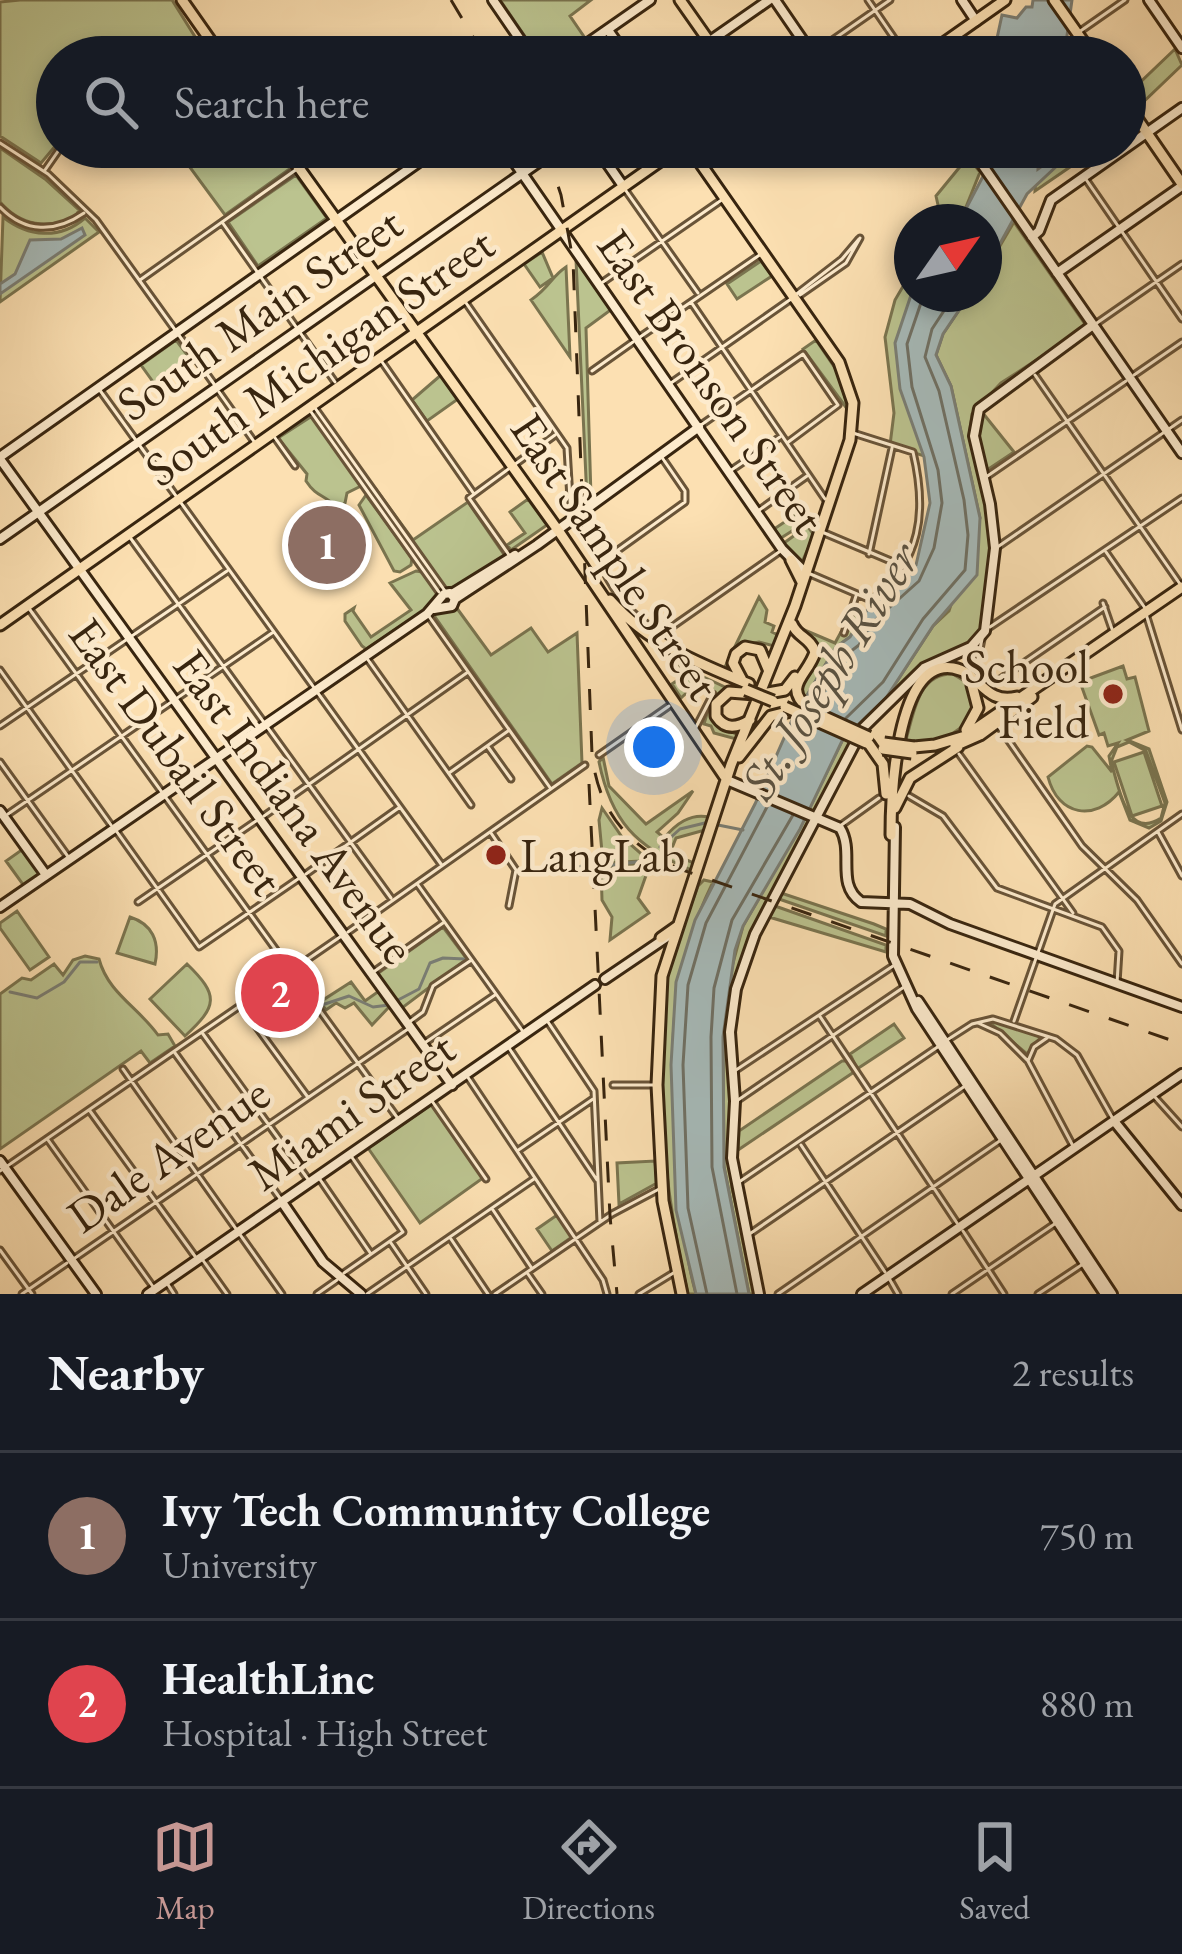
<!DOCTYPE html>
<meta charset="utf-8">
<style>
:root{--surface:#171b24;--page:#242831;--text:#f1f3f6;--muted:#9ea1a6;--line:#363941;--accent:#c59692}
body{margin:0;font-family:"EB Garamond",serif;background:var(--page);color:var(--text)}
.compass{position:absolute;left:894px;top:204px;width:108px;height:108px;border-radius:50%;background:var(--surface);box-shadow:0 6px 18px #0003;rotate:56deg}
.you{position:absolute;left:654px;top:747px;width:42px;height:42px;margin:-30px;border:9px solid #fff;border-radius:50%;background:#1a73e8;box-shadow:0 0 0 18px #1a73e833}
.badge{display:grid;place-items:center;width:78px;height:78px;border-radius:50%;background:var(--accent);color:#fff;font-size:39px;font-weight:700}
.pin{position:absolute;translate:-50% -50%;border:6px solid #fff;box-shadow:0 3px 12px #0006}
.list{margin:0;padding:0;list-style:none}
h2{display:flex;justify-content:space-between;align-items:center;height:156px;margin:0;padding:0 48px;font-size:51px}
h2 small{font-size:39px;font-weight:400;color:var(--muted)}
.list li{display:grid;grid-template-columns:78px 1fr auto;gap:36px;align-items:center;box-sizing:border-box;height:168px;padding:0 48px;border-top:3px solid var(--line)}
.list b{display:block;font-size:45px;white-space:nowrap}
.list p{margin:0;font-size:39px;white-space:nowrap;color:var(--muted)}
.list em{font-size:39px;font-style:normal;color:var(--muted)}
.icon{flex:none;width:66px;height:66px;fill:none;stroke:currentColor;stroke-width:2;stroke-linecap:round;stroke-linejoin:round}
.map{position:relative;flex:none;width:1182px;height:1294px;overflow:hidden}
.search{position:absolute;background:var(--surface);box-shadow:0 6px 18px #0003;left:36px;right:36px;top:36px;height:132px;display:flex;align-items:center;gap:30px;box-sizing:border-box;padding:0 42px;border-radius:66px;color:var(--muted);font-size:45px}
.sheet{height:492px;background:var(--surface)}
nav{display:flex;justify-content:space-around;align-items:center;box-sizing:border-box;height:168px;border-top:3px solid var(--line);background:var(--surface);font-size:33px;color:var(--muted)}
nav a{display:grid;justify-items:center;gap:6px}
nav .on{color:var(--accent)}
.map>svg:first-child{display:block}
</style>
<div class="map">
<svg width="1182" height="1294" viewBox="0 0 1182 1294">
<rect width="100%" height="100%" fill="#fce0b2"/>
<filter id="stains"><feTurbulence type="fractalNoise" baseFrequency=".00167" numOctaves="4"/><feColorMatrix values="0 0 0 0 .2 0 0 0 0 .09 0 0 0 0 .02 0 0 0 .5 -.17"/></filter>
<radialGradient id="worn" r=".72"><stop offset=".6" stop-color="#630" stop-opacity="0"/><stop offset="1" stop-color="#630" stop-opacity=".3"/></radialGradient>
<path fill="#bbc38f" stroke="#7a744f" stroke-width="3" fill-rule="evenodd" d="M20 0H172L197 40 175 57H57V144L41 163 0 136V2Z
M500 0H591L570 16 585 38 558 57H539Z
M1175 49 1182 65 1137 108 1127 95Z
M175 147H274L291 168 225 215Z
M1038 147H1083L1067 162 1070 167 1035 191Z
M0 148 45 179 79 210 76 216C48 230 21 226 0 202Z
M968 157 980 172 960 222H938L933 214 938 205 936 196Z
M296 175 327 218 258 266 228 222Z
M3 217C28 237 60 240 85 218L99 232 0 302Z
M1014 222 1087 327 1001 383 972 414 969 436 985 500 991 549 981 635 963 649 923 666 872 714 812 813 808 811 843 739 886 698 933 626 949 611 980 518 951 386 936 355 943 334 970 294H984V273Z
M542 252 553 278 540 287 524 264Z
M576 260 612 309 586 328 591 497 587 500Z
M761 261 772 276 737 299 727 284Z
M566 267 570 357 531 300C550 287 551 277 566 267Z
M912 271V294L924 456 890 445 894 413 885 337 895 300Z
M176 340 191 360 156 386 141 365Z
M816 340 839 374 848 410 803 349Z
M441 375 458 399 427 421 412 400Z
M982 412 1014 452 987 470 978 433Z
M312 416 361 486 347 493 345 503 337 508C325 494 317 498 306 481L307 474 278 438Z
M375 488 413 540 468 502 505 556 455 587 445 588Z
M366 495 412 558 411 565 400 572 394 571 359 505Z
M528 499 547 525 511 550 507 545 525 533 510 512Z
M798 513 814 535 802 562 784 543 795 535 792 531 781 538 774 529Z
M416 571 422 572 437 593 434 604 366 649 362 646 345 621V614L354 608 353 611 371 637 411 610 390 583Z
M759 597 767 610 765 622 774 626 772 632 778 635 774 646 759 642 742 645 730 663 731 672 724 669Z
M456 607 491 655 531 628 548 652 577 633 582 763 552 784 433 614Z
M854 614 862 616 850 637 836 647 805 699 800 690C805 674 817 666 818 649L795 626 835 643 841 632 845 634Z
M680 666 727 688 714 703 722 725 737 735 736 739 714 733 711 726 704 724 713 693 695 685 681 698 672 684 684 676Z
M1123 666 1127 679 1135 677 1149 731 1127 740 1149 749 1167 802 1161 821 1149 828 1130 820 1119 792C1095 822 1058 816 1048 777L1087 746 1092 747 1112 772 1109 756 1118 743 1108 746 1104 733 1099 735 1080 682ZM1129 742 1146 751 1165 803 1161 818C1126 841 1119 786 1111 762L1117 747Z
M953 674 969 684 974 712C956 739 937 742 905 743 914 715 917 673 953 674Z
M1144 752 1162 806 1132 816 1114 762Z
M603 757 609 786 646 824 693 791 678 813 657 832 664 838C676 824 690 813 709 817L705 830 676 838 670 853 694 863 691 870C636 847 611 821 599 762Z
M602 808 622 837 645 857 641 861 603 863 599 820Z
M805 818 811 821 747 945 730 1004 732 1188 756 1294H749L724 1166 723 1037 726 989 743 926Z
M23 849 40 874 24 886 6 861Z
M643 863 649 867 638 898 649 913 610 940 612 917 602 900 601 868Z
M704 880 713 882C665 981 670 1050 678 1156 681 1203 683 1248 696 1294H688C665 1194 653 1086 667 983 671 951 687 917 698 886Z
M781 893 874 924 886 929V936L779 899Z
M775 906 886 945V952L769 917Z
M17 911 49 957 30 970 0 928V923Z
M130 917C152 924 160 941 155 964L117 953Z
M443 927 467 959 402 1008 377 974Z
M85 956 99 959C108 993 138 1007 158 1035L168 1034 175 1046 150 1063 141 1051 0 1149V994L22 978 31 980 54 964 63 975 73 960Z
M187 964C219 995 218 1006 185 1036L150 999Z
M351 982 365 1001 379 991 390 1006 372 1025 354 1003 345 1008 336 1003 326 1010 320 1002Z
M989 1022 1005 1023 1041 1037 1027 1054Z
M894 1024 904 1038 857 1069 850 1054Z
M842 1061H847L854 1072 738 1150 739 1131Z
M432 1104 483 1178 420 1223 368 1148Z
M655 1161 657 1183 619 1204 617 1163Z
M557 1215 572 1237 552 1251 537 1229Z"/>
<path fill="#a6bab9" stroke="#7a7e75" stroke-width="3" d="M1033 0H1072L1064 57H1029L1030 48 1018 43 1010 48 1006 57H993L1002 15 1017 18 1026 7H1032Z
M991 147H1039L1038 169 1069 147H1077L1027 194 984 273V222H959L990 163Z
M82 228 85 235 0 294V284L15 274 30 240 61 239Z
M912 292 970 294 943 334 936 355 951 386 980 518 977 575 933 626 886 698 843 739 800 829 743 926 735 950 723 1037 724 1167 749 1294H696L676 1210 671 1065 676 982 695 920 755 804 792 720 836 647 850 637 867 610 916 565 930 503 924 457 900 389 895 343Z"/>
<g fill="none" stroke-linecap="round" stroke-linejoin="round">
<path stroke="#6f7064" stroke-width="3" d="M816 705 846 655 859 645 871 624 919 581 934 548 942 503 938 470 912 387 907 344 924 294
M846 718 883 682 923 619 965 570 968 535 964 500 939 391 925 357 932 329 955 294
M707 1294 688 1208 683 1065 688 985 706 923 768 805
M737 1294 712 1167 711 1037 714 988 732 920 793 815"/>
<path stroke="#7a7e75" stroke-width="3" d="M718 825 743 830
M660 847 680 829 709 822
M604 866 644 861
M577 868 584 865
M10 992 37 998 64 982 80 962H97
M398 1000 419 989 430 963 443 958 465 959
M322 1005 349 996 373 1007 389 1005
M289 1018 311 1008"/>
<defs>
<path id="street" d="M868 0 907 57
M1079 32 1125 0
M182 57 207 39
M191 57 210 45
M808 57 890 0
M0 143 48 174 96 220 214 384
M45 170 61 147
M1085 178 1182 319
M624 188 698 293
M0 207C25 233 55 233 84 213
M222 222 335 382
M140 280 297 169
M603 282 723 199
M800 295 846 263 860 238
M794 296 842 259 859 239
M464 300 567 448 571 516
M691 302 825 499
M1094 325 1182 264
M640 337 761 254
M380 359 474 494
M592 371 633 342
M1035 375 1180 584
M1134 375 1182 342
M671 383 791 299
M99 389 441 864
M219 392 255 443
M315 408 445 591
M309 409 439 592
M701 425 803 354 838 405 787 443
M273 435 295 466
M661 456 685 491V502L607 558 602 567C613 591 639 628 666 631L779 552
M730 471 780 437
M986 477 1126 381
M758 511 807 476
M822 532 905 567
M129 536 391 898
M996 548 1182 420
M1106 552 1145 608
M869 554 892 448
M509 555 469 498 555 435
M808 573 871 600C922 562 927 511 913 452L853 433
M1103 603 1112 629
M28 607 399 1120
M1146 614 1182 730
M428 615 551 789
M990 627 1182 498
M844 633 856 596
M366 657 471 805
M978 659 982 639
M0 670 111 825
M993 684 1105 607
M997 724 1082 846 1137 900 1182 964
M0 726 227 571
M695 729 713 694
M488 747 511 779
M959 754 1073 913
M599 755 669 706
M0 762 69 858
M449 773 508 731
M909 796 943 816 997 888 1102 927 1119 951 1117 983
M8 814 272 633
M264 816 468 672
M840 826 879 798
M117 832 199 947 298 879
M1158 832 1182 876
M491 833 516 870 509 906
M306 874 400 807
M418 885 524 1033
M138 902 256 821
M348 932 585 765
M372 973 443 923
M242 1007 307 1096
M819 1015 957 1223
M1014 1021 1055 904 1182 814
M548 1022 594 1091 600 1222
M408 1023 423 1012 433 986 470 961
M978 1023 1000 1033 1027 1060
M203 1034 310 1182
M1047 1038 1034 1047 1028 1061 1073 1146
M947 1040 972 1024 993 1019 1056 1039 1077 1055 1113 1119
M423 1044 495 995
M509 1048 597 1180
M175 1053 282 1201
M123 1069 282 1294
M736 1070 893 966
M467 1076 603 1280 607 1294
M613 1085H655
M1154 1096 1182 1127
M738 1100 904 987
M432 1101 486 1179
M90 1111 197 1259
M48 1140 154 1288
M801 1145 885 1272
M517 1151 593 1099
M0 1171 340 937
M319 1178 371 1254
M739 1182 939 1046
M493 1210 531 1267
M963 1231 1004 1294
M751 1233 965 1086
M451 1239 488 1294
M391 1243 426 1294
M0 1250 32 1294
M75 1258 408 1029
M202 1259 227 1294
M344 1273 403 1232 351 1156
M528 1274 542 1294
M890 1280 898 1294
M167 1283 174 1294
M22 1294 67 1263
M317 1294 337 1280
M367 1294 534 1179
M495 1294 612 1214 661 1188
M639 1294 675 1272
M778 1294 1001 1140
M952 1294 1056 1223
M1038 1294 1083 1264"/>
<path id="secondary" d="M493 0 532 57
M775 0 814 57
M962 0 976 21
M1149 0 1182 48
M608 30 627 57
M568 57 650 0
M687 57 769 0
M504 147 782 549 806 573
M596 147 623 186
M970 147 1182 453
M1032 237 1039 231 1051 200 1182 108
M1057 273 1182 186
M0 457 440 147
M0 459 452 1085
M0 539 560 147
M452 594 515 555
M434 609 452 606 455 599 537 545 699 427
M727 780 840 828C855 852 835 884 861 902L910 904 950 924 1182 1007
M0 811 46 875
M895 827 893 956 917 1009 1105 1294
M0 907 427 614 444 594 450 593 455 599
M605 979 667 937
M918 1001 1112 1294
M1114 1121 1182 1205
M0 1161 96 1294
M282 1202 323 1262 361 1294
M148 1294 595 985
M759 1294 732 1158 735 1101 730 1032 736 989 755 934 863 728 924 668 971 647 985 631 995 548 990 504 974 436 979 409 1093 325
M862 1294 1182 1074"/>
<path id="primary" d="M182 0 222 57
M680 0 720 57
M1054 0 1094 57
M924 57 1005 0
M1125 101 1182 184
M284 147 560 533 727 780
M791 560 802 582
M610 600C648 643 697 663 749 684
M792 624C797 637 811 638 815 652 809 675 780 686 810 710
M0 625 680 147
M742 680 733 663 736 654 745 647 760 650 768 669
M768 693 785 690 795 677
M750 720C737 728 725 730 716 716V704L729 692 755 694
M966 730 978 708 972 685
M869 744 883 764 886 794
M955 746 980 735 1032 697
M914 747 935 745 965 736 1182 587
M739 757 771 716 791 711
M895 808 910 778 958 747
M891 835C891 798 896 658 953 668 981 673 984 705 1017 697
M661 938 678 926
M682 1294 663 1201 657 1085 662 976 731 765 795 606 850 440 853 403 839 362 689 147"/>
</defs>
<use href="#street" stroke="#695438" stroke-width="9"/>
<use href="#secondary" stroke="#38250f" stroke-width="14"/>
<use href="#primary" stroke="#38250f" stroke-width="15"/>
<use href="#street" stroke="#fdebcd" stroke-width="3"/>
<use href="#secondary" stroke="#fdebcd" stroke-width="8"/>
<use href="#primary" stroke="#fce0b2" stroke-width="9"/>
<path stroke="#38250f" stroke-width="3" stroke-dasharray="21 21" stroke-linecap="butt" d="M451 0 485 57
M545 147 561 195 573 260 592 754C598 812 629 847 680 869L1182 1044
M589 784 610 1216 617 1294"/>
<defs>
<path id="primary-bridge" d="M746 690 773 701
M785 707 866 743
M825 717 869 737
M884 743 914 747
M883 749 912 753"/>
</defs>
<use href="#primary-bridge" stroke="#38250f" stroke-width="15" stroke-linecap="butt"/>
<use href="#primary-bridge" stroke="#fce0b2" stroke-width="9"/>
</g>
<g fill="#8f2418" stroke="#fdebcd" stroke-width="4.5">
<circle cx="1113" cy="694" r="12"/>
<circle cx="496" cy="855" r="12"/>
</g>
<g text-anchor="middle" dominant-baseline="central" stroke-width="9" stroke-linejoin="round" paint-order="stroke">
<g font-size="48" fill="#38250f" stroke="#fdebcd">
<text transform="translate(259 313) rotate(-35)">South Main Street</text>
<text transform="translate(319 356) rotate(-35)">South Michigan Street</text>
<text transform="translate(712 381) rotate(55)">East Bronson Street</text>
<text transform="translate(616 556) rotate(56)">East Sample Street</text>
<text transform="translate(177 756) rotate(54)">East Dubail Street</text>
<text transform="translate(295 806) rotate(54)">East Indiana Avenue</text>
<text transform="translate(351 1110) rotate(-35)">Miami Street</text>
<text transform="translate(168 1154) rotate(-35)">Dale Avenue</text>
</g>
<g font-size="48" fill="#38250f" stroke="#fdebcd" text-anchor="end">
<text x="1089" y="666">School<tspan x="1089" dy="55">Field</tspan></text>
<text x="520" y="855" text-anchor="start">LangLab</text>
</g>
<g font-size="51" font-style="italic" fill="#595242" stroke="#fdebcd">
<text transform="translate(829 670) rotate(-58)">St. Joseph River</text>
</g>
</g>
<rect width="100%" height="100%" filter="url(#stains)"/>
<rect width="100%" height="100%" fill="url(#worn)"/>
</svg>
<svg class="compass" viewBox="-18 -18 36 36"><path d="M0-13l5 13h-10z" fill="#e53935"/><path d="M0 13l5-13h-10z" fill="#9ea1a6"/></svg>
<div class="you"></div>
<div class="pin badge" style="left:327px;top:545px;background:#8d6e63">1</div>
<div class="pin badge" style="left:280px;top:993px;background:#e0444e">2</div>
<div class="search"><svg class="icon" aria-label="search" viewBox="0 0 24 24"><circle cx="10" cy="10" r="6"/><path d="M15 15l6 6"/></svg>Search here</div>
</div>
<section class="sheet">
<h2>Nearby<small>2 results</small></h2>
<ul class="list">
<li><span class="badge" style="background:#8d6e63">1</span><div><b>Ivy Tech Community College</b><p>University</p></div><em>750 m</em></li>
<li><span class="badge" style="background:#e0444e">2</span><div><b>HealthLinc</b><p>Hospital · High Street</p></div><em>880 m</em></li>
</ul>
</section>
<nav>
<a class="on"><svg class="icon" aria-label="map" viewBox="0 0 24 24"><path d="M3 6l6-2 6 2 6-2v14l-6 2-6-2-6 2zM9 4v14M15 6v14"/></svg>Map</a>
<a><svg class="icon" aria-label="directions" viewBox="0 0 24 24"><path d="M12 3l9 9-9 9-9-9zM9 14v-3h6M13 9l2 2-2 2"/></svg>Directions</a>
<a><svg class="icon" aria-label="saved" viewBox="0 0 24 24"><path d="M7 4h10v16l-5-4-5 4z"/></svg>Saved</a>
</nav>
